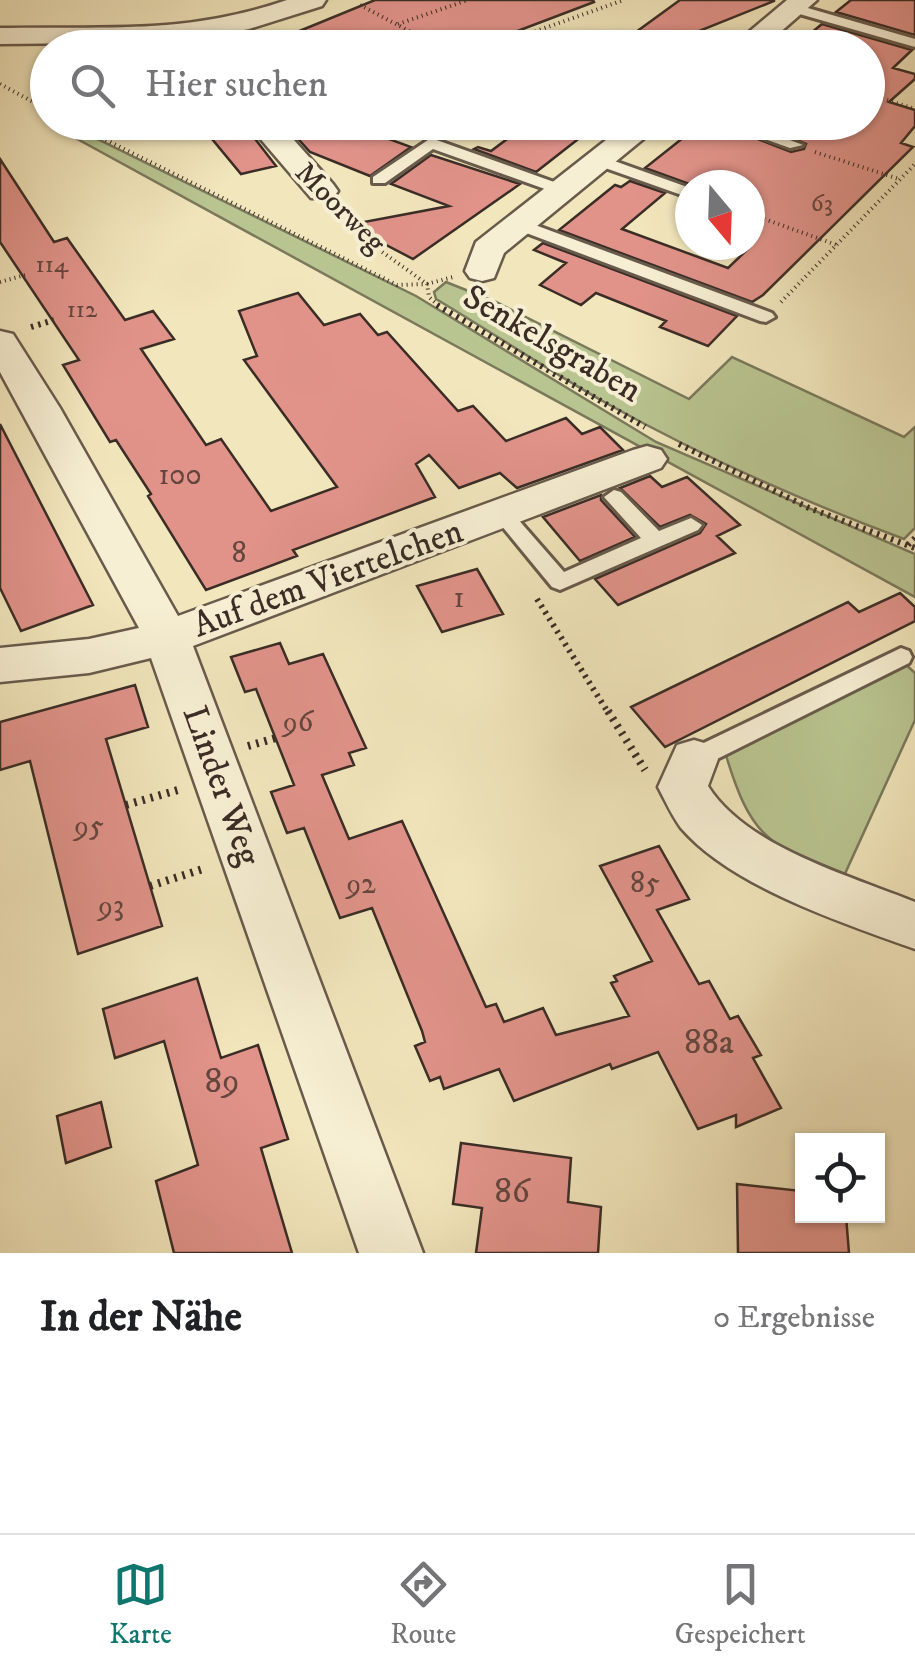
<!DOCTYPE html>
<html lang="de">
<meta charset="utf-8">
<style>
:root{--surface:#fff;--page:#f6f6f6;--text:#202124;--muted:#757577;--line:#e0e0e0;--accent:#0f766e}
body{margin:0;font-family:"IM FELL DW Pica",serif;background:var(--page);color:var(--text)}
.controls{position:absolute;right:30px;bottom:30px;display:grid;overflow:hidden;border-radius:0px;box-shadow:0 2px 8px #0004}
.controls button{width:90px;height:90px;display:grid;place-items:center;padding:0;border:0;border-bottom:2px solid var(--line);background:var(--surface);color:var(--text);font:50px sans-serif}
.compass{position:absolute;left:675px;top:170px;width:90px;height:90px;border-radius:50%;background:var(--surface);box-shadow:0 2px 8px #0004;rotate:161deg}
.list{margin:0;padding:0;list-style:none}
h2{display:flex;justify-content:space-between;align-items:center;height:130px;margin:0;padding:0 40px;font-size:42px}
h2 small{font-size:32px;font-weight:400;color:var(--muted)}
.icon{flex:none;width:55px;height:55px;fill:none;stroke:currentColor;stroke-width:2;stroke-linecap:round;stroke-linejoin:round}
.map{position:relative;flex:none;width:915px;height:1253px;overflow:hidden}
.search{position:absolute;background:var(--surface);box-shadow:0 2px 8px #0004;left:30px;right:30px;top:30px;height:110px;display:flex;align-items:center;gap:25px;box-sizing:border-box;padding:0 35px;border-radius:55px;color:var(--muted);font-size:38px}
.sheet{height:280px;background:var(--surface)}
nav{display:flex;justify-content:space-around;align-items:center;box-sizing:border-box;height:140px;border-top:2px solid var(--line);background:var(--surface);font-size:28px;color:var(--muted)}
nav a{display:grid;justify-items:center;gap:5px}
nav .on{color:var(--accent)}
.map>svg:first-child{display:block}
</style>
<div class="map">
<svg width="915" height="1253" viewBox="0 0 915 1253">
<rect width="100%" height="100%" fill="#f2e6bc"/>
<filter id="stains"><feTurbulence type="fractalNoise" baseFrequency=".002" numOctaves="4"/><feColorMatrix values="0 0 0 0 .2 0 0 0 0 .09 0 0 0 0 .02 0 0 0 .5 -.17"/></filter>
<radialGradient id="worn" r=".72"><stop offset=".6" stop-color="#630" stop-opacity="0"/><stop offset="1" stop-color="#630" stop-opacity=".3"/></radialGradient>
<path fill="#b9c591" stroke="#7a795c" stroke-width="2.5" d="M48 123H63L81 131 416 296 656 442 915 554V597Z
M446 282 496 302 689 399 732 357 904 437 915 427V528L904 539C802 501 701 456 606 403 548 370 493 333 436 299L434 292Z
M903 662 915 673V720L843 878C766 844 750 836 725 752Z"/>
<path fill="#e1938a" stroke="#3a2d26" stroke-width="2.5" d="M375 0H593L594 2 473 48H258Z
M680 0H774V1L689 35 674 48H614Z
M851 0H915V35L836 12Z
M822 24 912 50 893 68 915 74V79L889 102 915 110V126L901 143 913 147 763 295 752 302 559 230 615 185 621 187 630 181 665 193 622 229 728 268 750 247V185H692L645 168 703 122H714L791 152 804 149 806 144 754 122H868V48H793Z
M198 122H242L276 166 241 174Z
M283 122H343L411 147 370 176 310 152Z
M530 122H600L536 172 474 149 478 147 491 151Z
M431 155 520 184 413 259 348 225 449 206 391 184Z
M0 159 54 242 67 238 125 320 153 311 174 339 141 349 206 445 221 439 271 511 337 487 244 360 257 356 239 311 298 293 324 325 360 314 378 335 387 332 458 411 473 406 506 441 566 418 582 434 600 427 623 450 517 488 500 473 459 488 429 455 416 464 435 497 293 550 297 556 206 590 148 496 151 494 116 440 110 442 63 365 79 360 0 242Z
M543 243 737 316 708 346 660 327 666 321 596 293 581 305 540 285 566 263 534 250Z
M0 424 93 605 21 631 0 588Z
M650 476 662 487 687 477 740 525 717 536 735 553 618 605 595 579 700 533 706 524 690 515 660 527 620 488Z
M601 495V500L635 537 580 561 543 517Z
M477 569 503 614 442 632 417 586Z
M900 593 915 607V621L665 747 631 707 848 602 859 612Z
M280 643 289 664 323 654 366 748 349 753 354 765 322 775 349 839 402 821 486 1007 496 1004 504 1022 543 1008 556 1035 629 1016 611 983 617 981 614 976 652 961 600 866 659 846 689 899 657 910 699 984 709 981 730 1019 738 1016 761 1055 753 1058 781 1108 736 1127V1115L698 1129 658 1052 612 1069 610 1064 514 1101 499 1069 444 1089 440 1077 430 1081 415 1046 425 1042 422 1031 372 908 340 918 304 828 287 833 271 792 294 785 256 689 245 692 231 657Z
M135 685 148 727 106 739 162 926 78 954 30 761 0 770V722Z
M197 978 221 1058 258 1045 288 1139 261 1148 292 1253H174L156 1181 198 1165 164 1041 115 1058 103 1009Z
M101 1102 111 1147 66 1163 57 1116Z
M461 1143 571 1158 568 1202 601 1207 598 1253H476L482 1208 453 1204Z
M737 1184 802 1191V1216H846L849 1253H738Z"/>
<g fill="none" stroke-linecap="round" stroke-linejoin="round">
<defs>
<path id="lane" d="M794 4 915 39V47L789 11 787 8Z
M718 122H742L803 145 790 148Z
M431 138 568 187 570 190 556 193 433 149 385 183H373V177Z
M594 158H606L690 188V198L594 164Z
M519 219 772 313 775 317 766 322 760 321 513 228 511 224Z
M614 490 621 492 659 531 691 518 702 525 698 530 560 590 552 587 492 514 495 509H509L564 572 641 538 604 497Z
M901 648 909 651 912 657 909 663 703 766 694 769 685 766 682 759 685 752Z"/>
<path id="street" d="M287 0H326L322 6 249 29 183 42 0 44V28C105 26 185 35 287 0Z
M787 0H817L762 48H730Z
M246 122H278L333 184 338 191 333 198H311Z
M629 122H664L504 253 494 278 482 281 470 278 465 271 476 242Z
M0 331 13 334 60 408 178 616 633 450 647 446 661 450 667 459 661 468 193 646 423 1253H359L151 658 89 673 0 682V648L89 639 139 628 0 372Z
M694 740 711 745 718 759 708 786C746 847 851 876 915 902V949C843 923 732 887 681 828 672 816 665 800 658 787L677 745Z"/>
</defs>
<use href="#lane" stroke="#685b4c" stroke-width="6"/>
<use href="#street" stroke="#685b4c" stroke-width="5"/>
<path stroke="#3a2d26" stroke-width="4" stroke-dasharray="1 4" stroke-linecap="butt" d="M360 5 441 48
M398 24 468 0
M488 48 624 0
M0 84 48 110
M868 94 915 109
M70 122 397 285 427 284 429 297 440 307
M815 152 899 179
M339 211 364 239 427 284 453 277
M750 214 837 245
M0 282 25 275
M781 302 915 164"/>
<path stroke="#3a2d26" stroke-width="6" stroke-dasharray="2.5 5" stroke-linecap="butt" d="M437 305 645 427
M31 327 54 320
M679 444 809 508 915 548
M908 545 915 538
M537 599 609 714"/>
<path stroke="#3a2d26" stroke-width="8" stroke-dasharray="2.5 6" stroke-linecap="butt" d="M608 711 645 770
M248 746 276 738
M126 805 178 790
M150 886 206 868"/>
<use href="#lane" fill="#f7efd3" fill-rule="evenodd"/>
<use href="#street" fill="#f7efd3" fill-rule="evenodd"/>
</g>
<g text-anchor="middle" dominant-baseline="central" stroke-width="8" stroke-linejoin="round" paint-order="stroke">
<g font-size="25" fill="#64463f">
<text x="822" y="203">63</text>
<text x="52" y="264">114</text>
<text x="82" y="309">112</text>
</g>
<g font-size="30" fill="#3a2d26" stroke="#f7efd3">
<text transform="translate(340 208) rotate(45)">Moorweg</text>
</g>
<g font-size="30" fill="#64463f">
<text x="180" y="475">100</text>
<text x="239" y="553">8</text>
<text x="459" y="598">1</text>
<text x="298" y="722">96</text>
<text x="89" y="826">95</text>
<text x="645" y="883">85</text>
<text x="361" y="884">92</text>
<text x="111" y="906">93</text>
</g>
<g font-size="35" fill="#3a2d26" stroke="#f7efd3">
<text transform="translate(552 344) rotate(30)">Senkelsgraben</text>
<text transform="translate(328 579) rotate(-20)">Auf dem Viertelchen</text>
<text transform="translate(221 786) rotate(70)">Linder Weg</text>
</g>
<g font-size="35" fill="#64463f">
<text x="709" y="1043">88a</text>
<text x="222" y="1082">89</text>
<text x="512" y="1192">86</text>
</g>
</g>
<rect width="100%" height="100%" filter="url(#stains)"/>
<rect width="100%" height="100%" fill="url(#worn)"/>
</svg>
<div class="controls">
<button><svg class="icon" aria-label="locate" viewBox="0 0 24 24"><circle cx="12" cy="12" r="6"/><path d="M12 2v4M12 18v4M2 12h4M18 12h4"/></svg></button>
</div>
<svg class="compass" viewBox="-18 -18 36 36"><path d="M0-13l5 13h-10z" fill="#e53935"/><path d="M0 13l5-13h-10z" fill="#757577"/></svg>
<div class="search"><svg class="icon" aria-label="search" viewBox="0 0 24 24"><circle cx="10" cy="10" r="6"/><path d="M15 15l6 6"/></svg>Hier suchen</div>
</div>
<section class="sheet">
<h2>In der Nähe<small>0 Ergebnisse</small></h2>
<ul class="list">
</ul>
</section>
<nav>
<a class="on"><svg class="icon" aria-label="map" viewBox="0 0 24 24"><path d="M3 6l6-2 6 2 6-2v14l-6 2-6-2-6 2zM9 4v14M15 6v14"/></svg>Karte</a>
<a><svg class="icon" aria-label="directions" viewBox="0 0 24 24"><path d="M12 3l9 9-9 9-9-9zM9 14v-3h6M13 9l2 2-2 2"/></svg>Route</a>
<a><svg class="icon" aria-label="saved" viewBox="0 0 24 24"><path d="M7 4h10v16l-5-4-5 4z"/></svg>Gespeichert</a>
</nav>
